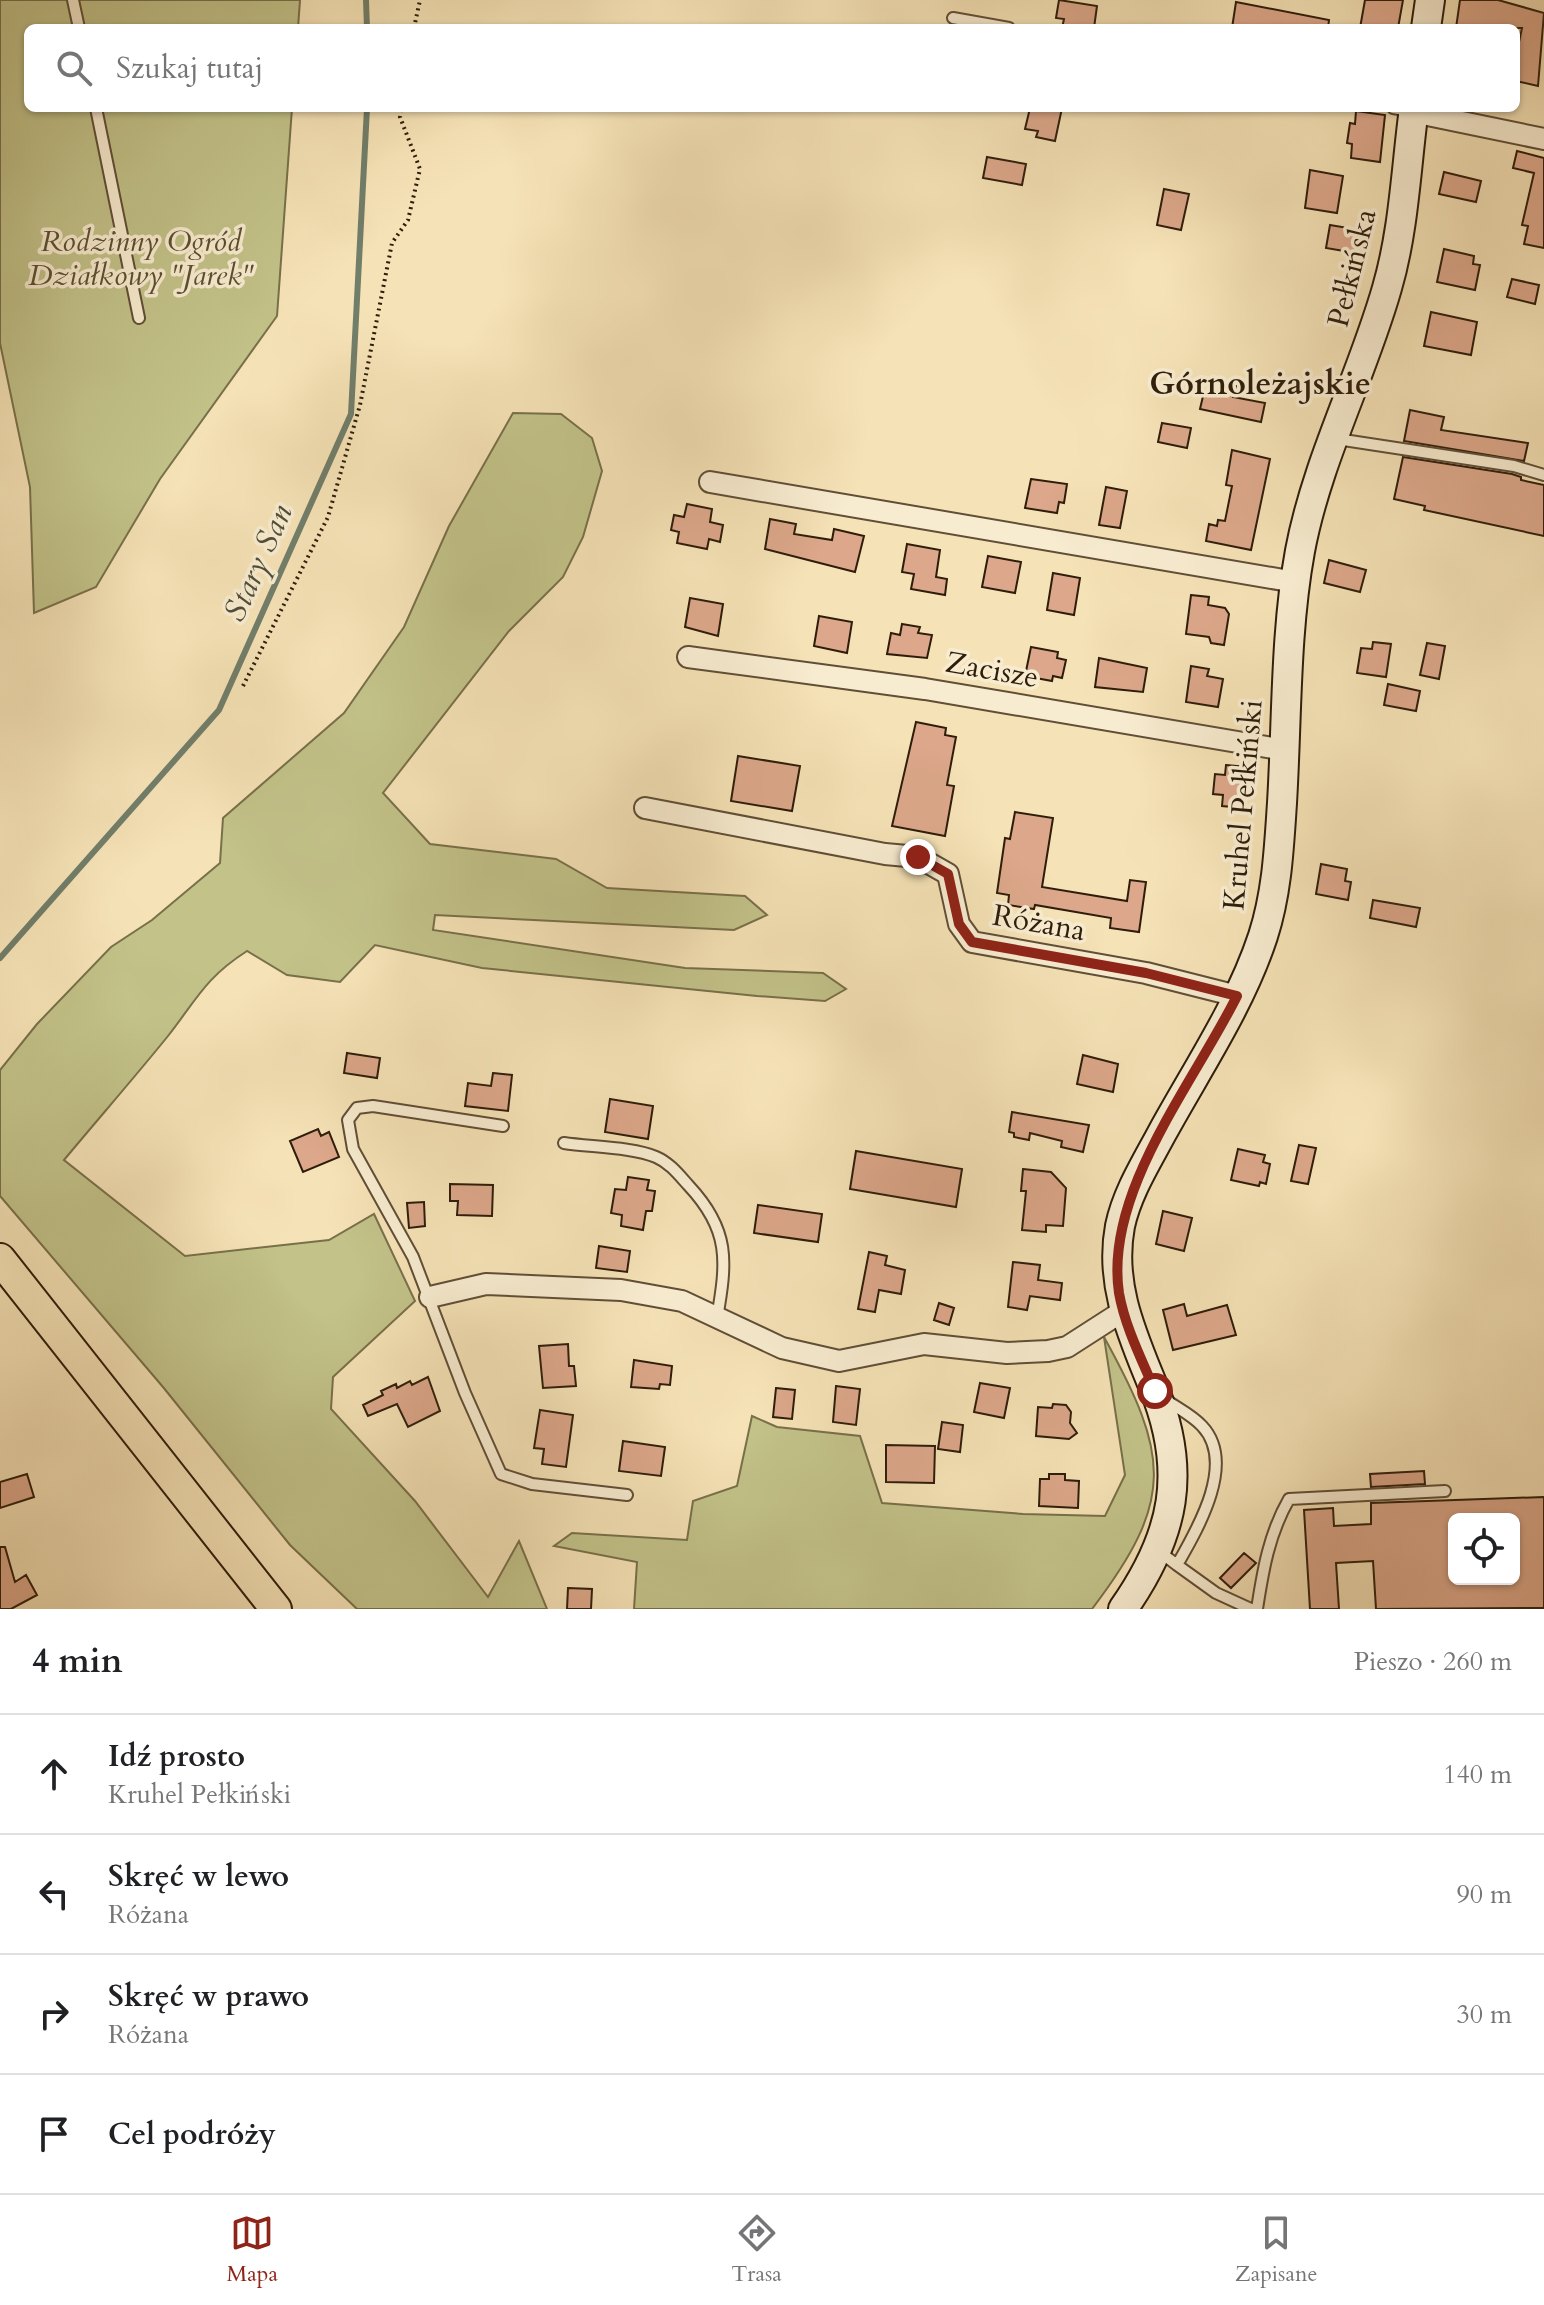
<!DOCTYPE html>
<html lang="pl">
<meta charset="utf-8">
<style>
:root{--surface:#fff;--page:#f6f6f6;--text:#202124;--muted:#757577;--line:#e0e0e0;--accent:#8f2418}
body{margin:0;font-family:Cardo,serif;background:var(--page);color:var(--text)}
.controls{position:absolute;right:24px;bottom:24px;display:grid;overflow:hidden;border-radius:12px;box-shadow:0 2px 6px #0004}
.controls button{width:72px;height:72px;display:grid;place-items:center;padding:0;border:0;border-bottom:2px solid var(--line);background:var(--surface);color:var(--text);font:40px sans-serif}
.stop{position:absolute;width:24px;height:24px;margin:-18px;border:6px solid #8f2418;border-radius:50%;background:#fff}
.stop.end{background:#8f2418;border-color:#fff;box-shadow:0 2px 8px #0008}
.list{margin:0;padding:0;list-style:none}
h2{display:flex;justify-content:space-between;align-items:center;height:104px;margin:0;padding:0 32px;font-size:34px}
h2 small{font-size:26px;font-weight:400;color:var(--muted)}
.list li{display:grid;grid-template-columns:52px 1fr auto;gap:24px;align-items:center;box-sizing:border-box;height:120px;padding:0 32px;border-top:2px solid var(--line)}
.list b{display:block;font-size:30px;white-space:nowrap}
.list p{margin:0;font-size:26px;white-space:nowrap;color:var(--muted)}
.list em{font-size:26px;font-style:normal;color:var(--muted)}
.icon{flex:none;width:44px;height:44px;fill:none;stroke:currentColor;stroke-width:2;stroke-linecap:round;stroke-linejoin:round}
.map{position:relative;flex:none;width:1544px;height:1609px;overflow:hidden}
.search{position:absolute;background:var(--surface);box-shadow:0 2px 6px #0004;left:24px;right:24px;top:24px;height:88px;display:flex;align-items:center;gap:20px;box-sizing:border-box;padding:0 28px;border-radius:12px;color:var(--muted);font-size:30px}
.sheet{height:584px;background:var(--surface)}
nav{display:flex;justify-content:space-around;align-items:center;box-sizing:border-box;height:112px;border-top:2px solid var(--line);background:var(--surface);font-size:22px;color:var(--muted)}
nav a{display:grid;justify-items:center;gap:4px}
nav .on{color:var(--accent)}
.map>svg:first-child{display:block}
</style>
<div class="map">
<svg width="1544" height="1609" viewBox="0 0 1544 1609">
<rect width="100%" height="100%" fill="#f5e2b6"/>
<filter id="stains"><feTurbulence type="fractalNoise" baseFrequency=".0025" numOctaves="4"/><feColorMatrix values="0 0 0 0 .2 0 0 0 0 .09 0 0 0 0 .02 0 0 0 .5 -.17"/></filter>
<radialGradient id="worn" r=".72"><stop offset=".6" stop-color="#630" stop-opacity="0"/><stop offset="1" stop-color="#630" stop-opacity=".3"/></radialGradient>
<path fill="#c2c289" stroke="#78704a" stroke-width="2" d="M0 0H300L298 28H28V108H292L277 316 160 479 96 587 34 613 30 487 0 343Z
M513 413 561 414 592 438 602 471 583 537 563 577 509 631 383 793 430 844 556 859 607 888 745 896 767 915 734 930 435 915 433 930 685 968 823 973 846 989 825 1001 757 996 482 968 375 945 340 982 287 975 247 951C205 978 197 999 168 1036 134 1078 99 1118 64 1160L185 1256 329 1240 374 1214 415 1301 333 1377 331 1409 415 1501 488 1597 519 1541 547 1609H357L290 1545 163 1387 0 1196V1070L37 1024 111 947 152 920 220 863 223 818 344 713 404 627 449 526Z
M1104 1337C1169 1455 1176 1499 1092 1609H634L637 1562 554 1546 572 1533 687 1540 693 1501 737 1486 752 1416 777 1427 860 1436 882 1503 1023 1514 1105 1516 1125 1475Z"/>
<g fill="none" stroke-linecap="round" stroke-linejoin="round">
<path stroke="#717e6a" stroke-width="6" d="M366 0 367 28
M0 958 219 710 351 414 367 108"/>
</g>
<path fill="#dca78a" stroke="#2e1d0b" stroke-width="2" fill-rule="evenodd" d="M1059 0 1097 6 1094 28H1062L1064 19 1056 18Z
M1365 0H1403L1398 28H1360Z
M1460 0H1498L1544 13 1538 86 1516 81V56L1522 28H1456Z
M1236 2 1329 20 1328 28H1232Z
M1030 108H1062L1055 141 1036 137 1038 131 1025 129Z
M1356 111 1385 115 1380 162 1351 158 1352 144 1347 143 1350 123 1355 124Z
M1517 151 1544 158V248L1524 244 1528 226 1522 225 1534 173 1513 168Z
M987 157 1026 164 1022 185 983 178Z
M1310 170 1343 176 1337 213 1305 208Z
M1444 172 1481 181 1476 202 1439 194Z
M1164 189 1189 194 1181 230 1157 225Z
M1330 225 1366 231 1362 254 1326 248Z
M1444 249 1474 256 1473 264 1480 265 1475 290 1437 282Z
M1512 279 1539 285 1535 304 1507 297Z
M1431 312 1477 322 1471 355 1424 346Z
M1211 381 1236 386 1233 397 1265 403 1261 422 1200 409 1204 392 1209 393Z
M1410 410 1444 417 1441 430 1528 443 1524 461 1404 441Z
M1162 423 1191 428 1187 448 1158 442Z
M1232 450 1270 459 1251 550 1206 541 1209 524 1217 526 1218 520 1225 521 1232 486 1226 485Z
M1403 457 1512 474 1521 477V480L1544 485V536L1424 510 1425 506 1394 499Z
M1031 479 1067 484 1064 503 1059 502 1057 513 1025 508Z
M1106 487 1127 491 1120 528 1099 525Z
M687 504 712 509 710 522 723 525 720 542 709 539 707 549 677 543 679 532 671 530 674 515 684 517Z
M770 519 796 524 794 534 832 540 834 529 864 536 855 572 765 549Z
M907 544 940 550 936 577 947 579 945 595 911 589 914 574 902 572Z
M988 556 1021 562 1015 593 982 587Z
M1329 560 1366 570 1360 592 1324 583Z
M1053 573 1080 578 1074 615 1047 610Z
M1191 595 1209 597 1208 605 1225 608 1229 614 1224 645 1211 643 1209 637 1186 634Z
M690 598 723 604 718 636 685 627Z
M819 616 852 622 847 653 814 646Z
M902 624 920 627 918 633 932 635 927 658 887 654 891 633 900 635Z
M1373 642 1391 644 1386 677 1357 673 1361 648 1372 649Z
M1427 643 1445 646 1439 679 1420 675Z
M1031 647 1058 652 1057 658 1066 660 1062 678 1053 676 1052 681 1025 676Z
M1099 658 1147 668 1143 692 1095 687Z
M1191 666 1209 669 1207 676 1223 679 1218 707 1186 702Z
M1388 684 1420 691 1416 711 1384 705Z
M916 722 946 728 945 735 956 737 947 785 954 786 945 836 892 826Z
M738 756 800 766 792 811 731 801Z
M1226 765 1247 767 1243 808 1222 806 1223 795 1213 794 1215 774 1225 775Z
M1015 812 1053 818 1042 887 1127 901 1130 880 1146 882 1139 932 1110 928 1111 918 1035 905 1034 909 1008 905 1009 895 997 893 1005 838 1010 839Z
M1321 864 1347 869 1345 881 1351 882 1348 900 1316 894Z
M1373 900 1420 908 1416 927 1370 918Z
M347 1053 380 1058 377 1078 344 1073Z
M1083 1055 1118 1064 1113 1092 1077 1084Z
M493 1073 512 1075 508 1111 465 1106 468 1083 491 1086Z
M610 1099 653 1106 648 1139 605 1132Z
M1012 1112 1089 1125 1083 1152 1061 1147 1062 1141 1030 1133 1029 1140 1014 1137V1133L1009 1132Z
M318 1129 321 1136 329 1132 339 1157 303 1172 290 1141Z
M1299 1145 1316 1148 1308 1184 1291 1181Z
M1238 1149 1265 1155 1263 1162 1270 1164 1266 1184 1260 1182 1259 1186 1231 1180Z
M856 1151 962 1169 956 1207 850 1189Z
M1023 1169 1051 1172 1066 1188 1063 1226 1046 1225V1232L1022 1230 1026 1191H1021Z
M628 1177 649 1180 647 1190 655 1191 652 1211H646L643 1230 621 1226 622 1215 611 1213 615 1189 626 1190Z
M450 1184 493 1185 492 1216 457 1215 458 1201H450Z
M424 1202 425 1226 409 1228 407 1203Z
M758 1205 822 1214 818 1242 754 1233Z
M1163 1211 1192 1218 1184 1251 1156 1244Z
M599 1246 630 1251 627 1272 596 1268Z
M869 1252 887 1256 885 1265 905 1270 901 1294 879 1290 875 1312 858 1309Z
M1013 1262 1040 1265 1038 1280 1062 1283 1060 1300 1030 1296 1027 1310 1008 1307Z
M939 1303 954 1308 949 1325 934 1320Z
M1184 1304 1187 1316 1227 1305 1236 1335 1173 1350 1163 1310Z
M568 1344 569 1366H574L576 1386 543 1388 539 1346Z
M634 1360 672 1366 670 1385 660 1384 659 1389 631 1387Z
M428 1377 440 1411 408 1427 397 1404 368 1416 363 1405 383 1395 381 1391 396 1384 397 1388 410 1381 412 1385Z
M980 1383 1010 1388 1004 1418 974 1412Z
M836 1386 860 1389 856 1425 833 1422Z
M776 1388 795 1390 792 1419 773 1417Z
M1053 1404 1066 1405 1071 1412 1070 1423 1077 1433 1069 1439 1036 1436 1038 1407 1052 1408Z
M540 1410 573 1415 566 1467 542 1464 544 1449 534 1448Z
M942 1422 963 1425 960 1452 938 1449Z
M623 1441 665 1447 661 1476 619 1471Z
M886 1445 935 1446 934 1483 886 1482Z
M1424 1471 1425 1484 1371 1487 1370 1474Z
M27 1474 34 1497 0 1508V1482Z
M1049 1474H1065V1480L1079 1481 1078 1508 1039 1506 1040 1479H1049Z
M1544 1497V1608L1376 1609 1373 1561 1336 1563 1339 1609H1310L1304 1510 1333 1508 1334 1526 1371 1524V1503ZM1454 1519H1514V1579H1454Z
M0 1547H5L15 1582 26 1575 37 1595 11 1609H0Z
M1244 1553 1256 1563 1231 1588 1220 1578Z
M568 1588 592 1589 591 1609H567Z"/>
<g fill="none" stroke-linecap="round" stroke-linejoin="round">
<defs>
<path id="lane" d="M73 0 79 28
M953 18 1009 28
M96 108 139 318
M1393 108 1411 111
M1337 439 1514 466 1544 475
M503 1126 373 1106 357 1108 348 1120 353 1149 413 1257 465 1393 501 1474 532 1484 627 1495
M564 1143C590 1147 633 1147 656 1157 670 1163 679 1175 689 1186 730 1230 727 1261 717 1318
M1160 1552 1177 1565C1197 1530 1237 1463 1202 1426 1192 1415 1177 1408 1166 1400
M1177 1565 1216 1593 1251 1609
M1257 1609C1263 1570 1269 1534 1289 1499L1445 1491"/>
<path id="street" d="M1413 112 1544 139
M710 482 1295 582
M688 657 925 689 1285 750
M645 808 885 854 918 857 948 874 959 924 972 942 1146 973 1237 996
M430 1297 486 1284 621 1290 682 1301 782 1348 839 1361 924 1344 1007 1353 1048 1351 1067 1347 1123 1311"/>
<path id="secondary" d="M1426 28 1430 0
M1123 1609C1175 1535 1188 1471 1153 1386 1132 1334 1109 1284 1120 1226 1127 1193 1146 1163 1162 1133 1197 1069 1240 1006 1263 936 1277 893 1279 848 1282 803 1287 720 1285 633 1300 551 1317 460 1362 376 1387 288 1404 230 1406 168 1414 108"/>
<path id="primary" d="M0 1259 276 1609"/>
</defs>
<use href="#lane" stroke="#604e36" stroke-width="14"/>
<use href="#street" stroke="#604e36" stroke-width="24"/>
<use href="#secondary" stroke="#2e1d0b" stroke-width="32"/>
<use href="#primary" stroke="#2e1d0b" stroke-width="34"/>
<path stroke="#2e1d0b" stroke-width="4" stroke-dasharray="2 4" stroke-linecap="butt" d="M414 28 420 0
M243 686 328 517 360 405 392 243 408 220 420 169 400 117 401 108"/>
<use href="#lane" stroke="#f8ecd0" stroke-width="10"/>
<use href="#street" stroke="#f8ecd0" stroke-width="20"/>
<use href="#secondary" stroke="#f8ecd0" stroke-width="28"/>
<use href="#primary" stroke="#f5e2b6" stroke-width="30"/>
</g>
<g fill="none" stroke-linecap="round" stroke-linejoin="round">
<path stroke="#8f2418" stroke-width="10" d="M918 857 948 874 959 924 972 942 1146 973 1237 996C1193 1084 1104 1193 1119 1293 1125 1327 1142 1360 1155 1391"/>
</g>
<g text-anchor="middle" dominant-baseline="central" stroke-width="7" stroke-linejoin="round" paint-order="stroke">
<g font-size="30" font-style="italic" fill="#5a4f31" stroke="#f8ecd0">
<text x="141" y="241">Rodzinny Ogród<tspan x="141" dy="34">Działkowy "Jarek"</tspan></text>
</g>
<g font-size="30" fill="#2e1d0b" stroke="#f8ecd0">
<text transform="translate(1352 268) rotate(-76)">Pełkińska</text>
<text transform="translate(992 670) rotate(10)">Zacisze</text>
<text transform="translate(1243 805) rotate(-85)">Kruhel Pełkiński</text>
<text transform="translate(1039 923) rotate(10)">Różana</text>
</g>
<g font-size="32" font-weight="bold" fill="#2e1d0b" stroke="#f8ecd0">
<text x="1260" y="384">Górnoleżajskie</text>
</g>
<g font-size="32" font-style="italic" fill="#4f4e3a" stroke="#f8ecd0">
<text transform="translate(258 563) rotate(-66)">Stary San</text>
</g>
</g>
<rect width="100%" height="100%" filter="url(#stains)"/>
<rect width="100%" height="100%" fill="url(#worn)"/>
</svg>
<div class="controls">
<button><svg class="icon" aria-label="locate" viewBox="0 0 24 24"><circle cx="12" cy="12" r="6"/><path d="M12 2v4M12 18v4M2 12h4M18 12h4"/></svg></button>
</div>
<div class="stop" style="left:1155px;top:1391px"></div>
<div class="stop end" style="left:918px;top:857px"></div>
<div class="search"><svg class="icon" aria-label="search" viewBox="0 0 24 24"><circle cx="10" cy="10" r="6"/><path d="M15 15l6 6"/></svg>Szukaj tutaj</div>
</div>
<section class="sheet">
<h2>4 min<small>Pieszo · 260 m</small></h2>
<ul class="list">
<li><svg class="icon" aria-label="ahead" viewBox="0 0 24 24"><path d="M12 20V5M6 11l6-6 6 6"/></svg><div><b>Idź prosto</b><p>Kruhel Pełkiński</p></div><em>140 m</em></li>
<li><svg class="icon" aria-label="left" viewBox="0 0 24 24"><path d="M17 20v-9H6M10 6l-5 5 5 5"/></svg><div><b>Skręć w lewo</b><p>Różana</p></div><em>90 m</em></li>
<li><svg class="icon" aria-label="right" viewBox="0 0 24 24"><path d="M7 20v-9h11M14 6l5 5-5 5"/></svg><div><b>Skręć w prawo</b><p>Różana</p></div><em>30 m</em></li>
<li><svg class="icon" aria-label="arrive" viewBox="0 0 24 24"><path d="M6 21V4h12l-3 4 3 4H6"/></svg><div><b>Cel podróży</b></div></li>
</ul>
</section>
<nav>
<a class="on"><svg class="icon" aria-label="map" viewBox="0 0 24 24"><path d="M3 6l6-2 6 2 6-2v14l-6 2-6-2-6 2zM9 4v14M15 6v14"/></svg>Mapa</a>
<a><svg class="icon" aria-label="directions" viewBox="0 0 24 24"><path d="M12 3l9 9-9 9-9-9zM9 14v-3h6M13 9l2 2-2 2"/></svg>Trasa</a>
<a><svg class="icon" aria-label="saved" viewBox="0 0 24 24"><path d="M7 4h10v16l-5-4-5 4z"/></svg>Zapisane</a>
</nav>
